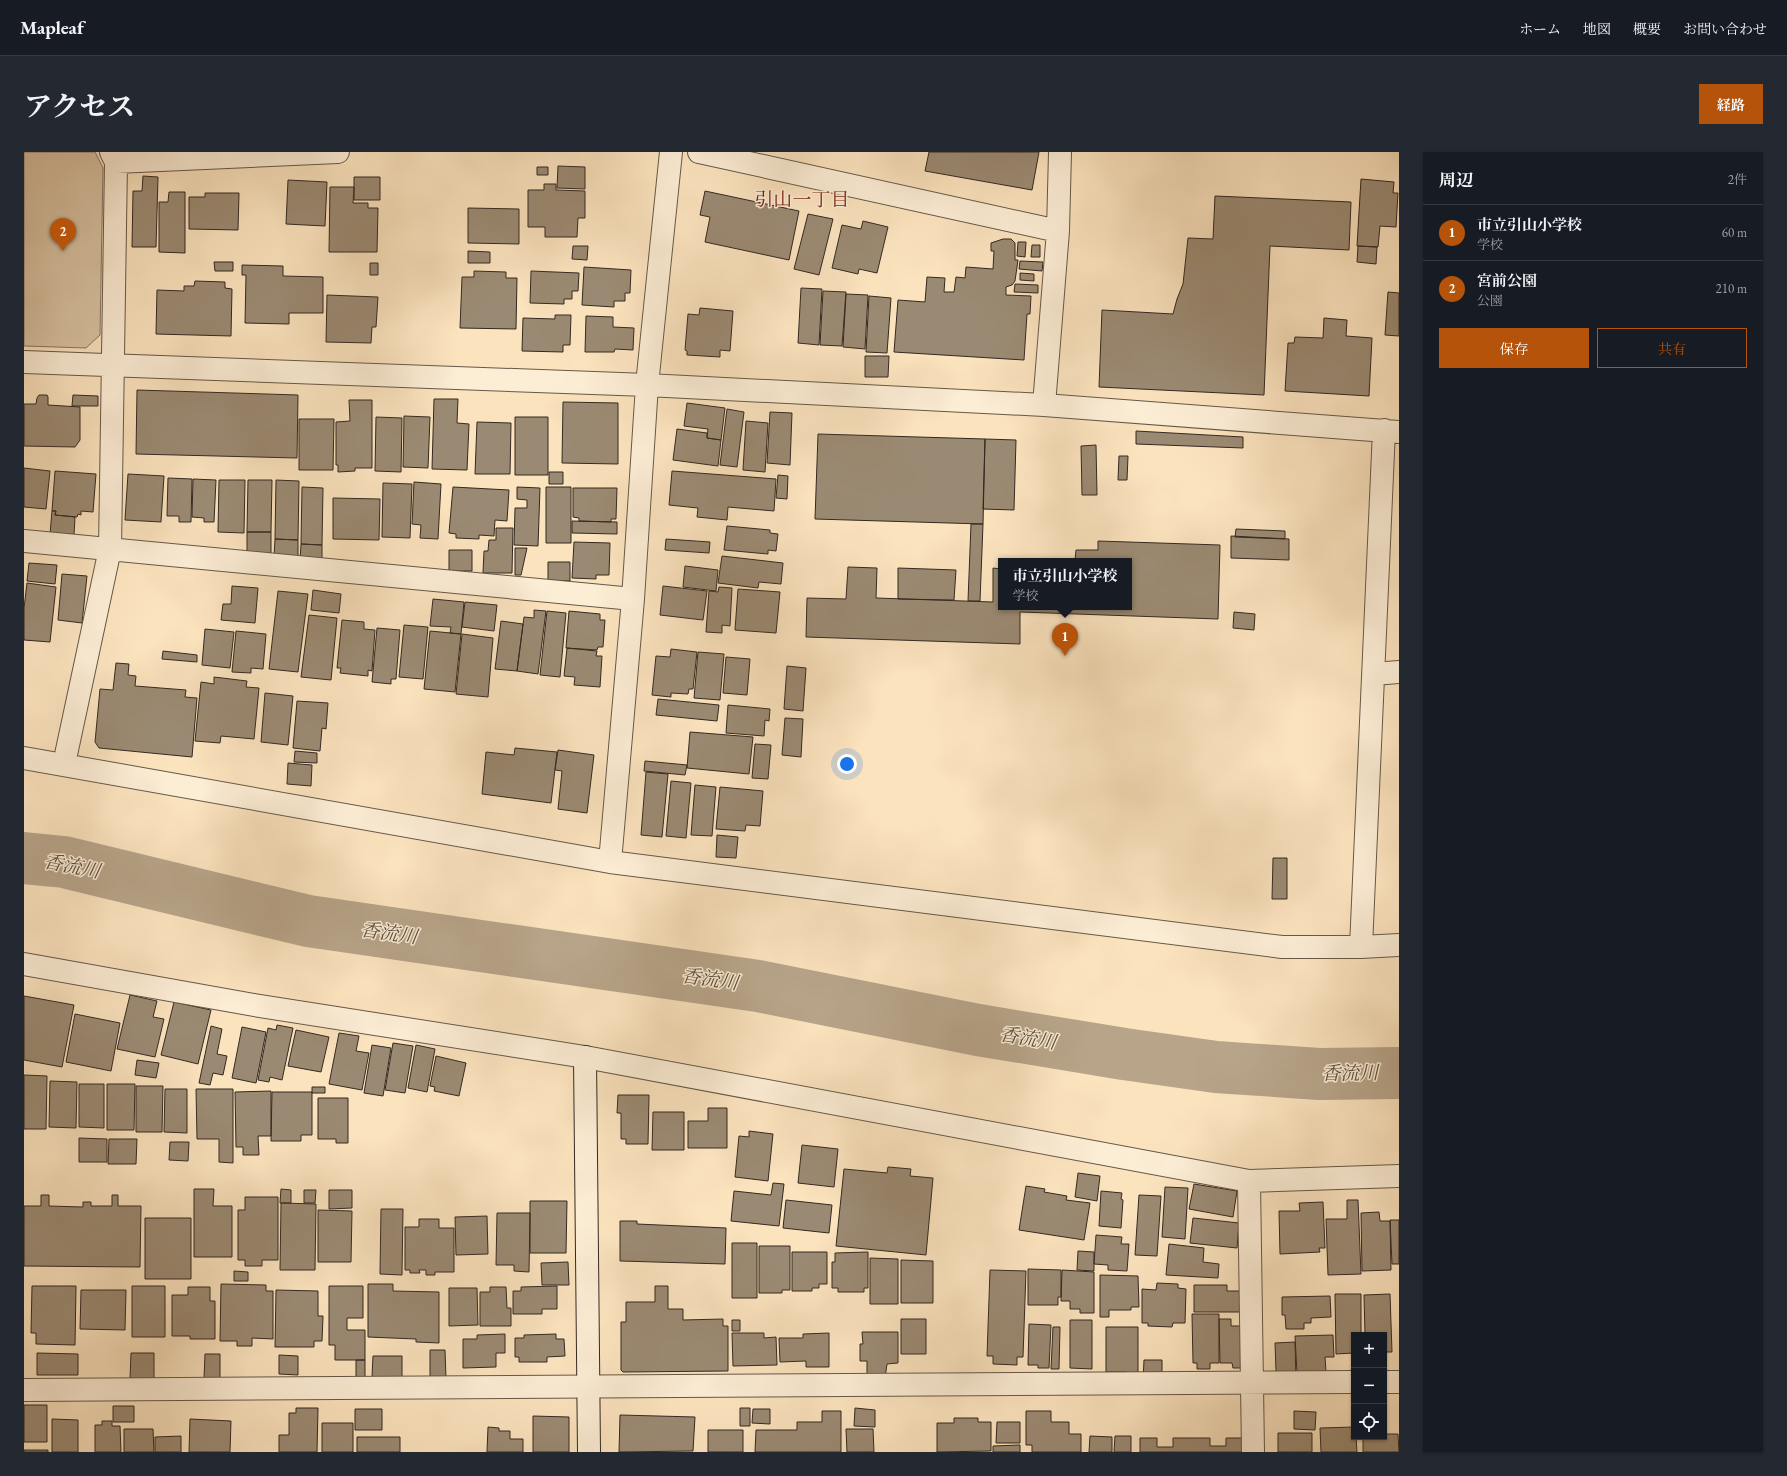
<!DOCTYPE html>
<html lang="ja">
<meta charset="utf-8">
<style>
:root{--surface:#171b24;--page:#242831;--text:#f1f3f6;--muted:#9ea1a6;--line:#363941;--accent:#b45309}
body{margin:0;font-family:"EB Garamond","Noto Serif JP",serif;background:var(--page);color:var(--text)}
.controls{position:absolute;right:12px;bottom:12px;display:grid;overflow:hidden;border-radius:0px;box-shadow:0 1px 3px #0004}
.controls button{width:36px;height:36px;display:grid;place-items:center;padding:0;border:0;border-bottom:1px solid var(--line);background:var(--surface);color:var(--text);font:20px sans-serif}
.you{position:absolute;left:823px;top:612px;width:14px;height:14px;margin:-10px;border:3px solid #fff;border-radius:50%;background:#1a73e8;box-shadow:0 0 0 6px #1a73e833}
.badge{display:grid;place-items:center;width:26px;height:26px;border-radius:50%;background:var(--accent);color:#fff;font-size:13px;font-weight:700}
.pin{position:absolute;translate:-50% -33px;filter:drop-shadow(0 1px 2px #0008)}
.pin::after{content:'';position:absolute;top:21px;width:14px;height:12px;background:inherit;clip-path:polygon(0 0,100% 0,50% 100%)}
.popup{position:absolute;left:974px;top:406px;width:134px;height:52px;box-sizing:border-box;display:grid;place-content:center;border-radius:0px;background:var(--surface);filter:drop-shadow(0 1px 3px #0005);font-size:13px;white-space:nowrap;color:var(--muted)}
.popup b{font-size:15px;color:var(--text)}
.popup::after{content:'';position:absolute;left:50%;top:100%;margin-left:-8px;border:8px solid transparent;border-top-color:var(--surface)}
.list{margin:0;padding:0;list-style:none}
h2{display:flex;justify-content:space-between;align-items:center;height:52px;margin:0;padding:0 16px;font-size:17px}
h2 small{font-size:13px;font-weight:400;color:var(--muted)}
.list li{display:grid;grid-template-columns:26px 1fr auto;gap:12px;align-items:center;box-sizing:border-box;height:56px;padding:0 16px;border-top:1px solid var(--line)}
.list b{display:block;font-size:15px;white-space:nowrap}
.list p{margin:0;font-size:13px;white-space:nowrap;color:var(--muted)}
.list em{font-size:13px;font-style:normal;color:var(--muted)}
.actions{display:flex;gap:8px;padding:12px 16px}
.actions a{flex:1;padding:9px 0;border:1px solid var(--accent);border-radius:0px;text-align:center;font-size:14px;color:var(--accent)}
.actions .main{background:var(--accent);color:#fff}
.icon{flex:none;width:22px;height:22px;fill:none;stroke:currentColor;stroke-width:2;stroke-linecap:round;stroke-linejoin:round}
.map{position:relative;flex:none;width:1375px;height:1300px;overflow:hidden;border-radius:0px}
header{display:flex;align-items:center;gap:24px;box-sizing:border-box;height:56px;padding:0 20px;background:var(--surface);border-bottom:1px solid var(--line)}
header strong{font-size:19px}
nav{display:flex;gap:22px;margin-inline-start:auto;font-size:14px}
.intro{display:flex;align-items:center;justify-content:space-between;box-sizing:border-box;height:96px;padding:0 24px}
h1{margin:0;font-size:28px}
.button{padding:10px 18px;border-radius:0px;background:var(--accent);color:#fff;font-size:14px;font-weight:700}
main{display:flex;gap:24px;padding:0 24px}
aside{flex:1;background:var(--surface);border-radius:0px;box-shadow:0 1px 3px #0004}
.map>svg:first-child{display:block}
</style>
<header>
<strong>Mapleaf</strong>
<nav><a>ホーム</a><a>地図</a><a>概要</a><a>お問い合わせ</a></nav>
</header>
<div class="intro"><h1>アクセス</h1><a class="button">経路</a></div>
<main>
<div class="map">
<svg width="1375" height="1300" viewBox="0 0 1375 1300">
<rect width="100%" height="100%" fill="#fbe3be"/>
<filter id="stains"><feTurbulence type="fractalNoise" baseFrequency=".005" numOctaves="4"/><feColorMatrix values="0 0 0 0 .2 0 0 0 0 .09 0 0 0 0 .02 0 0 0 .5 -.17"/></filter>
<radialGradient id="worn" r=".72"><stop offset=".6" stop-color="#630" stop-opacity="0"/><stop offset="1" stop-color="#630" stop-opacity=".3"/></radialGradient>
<path fill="#d9c3a3" stroke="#867662" d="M0 0H71L79 16 76 183 62 196 0 194Z"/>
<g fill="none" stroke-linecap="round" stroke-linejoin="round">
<path stroke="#b7a489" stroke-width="52" d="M0 706 40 710 284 769 734 834 954 878 1100 902 1192 915 1295 922 1375 921"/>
</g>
<path fill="#9b8a73" stroke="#342921" d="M905 0H1015L1008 38 901 19Z
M534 14 561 15V37L533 36Z
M513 15H524V23H513Z
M119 24 134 25 132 95H108L109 39H118Z
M330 25H356V48H330Z
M1337 27 1370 30 1369 41H1374L1372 75 1356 74 1354 95 1333 94Z
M264 28 303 30 301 74 262 72Z
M520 32H532V38L561 39V66H554L553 85H521V75H504V38H520Z
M306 35H330L329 51H344V56H354L353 100H305Z
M681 39 775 59 765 108 681 90 686 65 676 63Z
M145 40H161V101L135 100V50H144Z
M181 41H215L214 78 165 77V45H181Z
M1191 44 1327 50 1325 98 1246 94 1240 243 1075 235 1078 158 1149 162 1153 147 1159 132 1164 86 1189 87Z
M444 56 495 57V92L444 91Z
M784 62 809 67 795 123 770 117Z
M839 69 864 75 853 121 835 117 834 122 808 116 818 73 837 77Z
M979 87H987L991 91V108H994L991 129 988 133 982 135V143L1007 144 1006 162H1003L1000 208 870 200 874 148 901 150 903 125 921 126 920 140H930L932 125 941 126 942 115 969 117 970 99H967V91Z
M994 90H1002L1001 105 993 104Z
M1008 93H1016V105H1007Z
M549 94H564L563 108 548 107Z
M1334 94 1353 95 1352 112 1333 110Z
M444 99 466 100V111H444Z
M996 109 1019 110 1018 119 995 117Z
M190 110H209V119H191Z
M346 111H354V123H346Z
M218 113 259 114V124L299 125V161H265V172L221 171 222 123H218Z
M560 115 607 118 606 141H601V149H590V155L558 153Z
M450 119 482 120V126H493L492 177 436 176 438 125H450Z
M507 119 555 121 554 139H548V147H540V152L506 151Z
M996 121 1010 122V129L996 128Z
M171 129 201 130V136L208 137 207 184 132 182 133 138 160 139V134H170Z
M991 132 1014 133V141L990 140Z
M777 136 798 137 795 193 774 191Z
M799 139 822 140 818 194 796 193Z
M1364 140 1375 141V184L1361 183Z
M822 142 844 143 841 197 819 195Z
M303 143 354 145 352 175H348L347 191 302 190Z
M845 144 867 146 863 201 842 200Z
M676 156 709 159 706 199 696 198V205L663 203V199L661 198 664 162 675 163Z
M531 163H547L546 193H539V200L498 199 499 166 531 167Z
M562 164 589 165V175L610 176 609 198 591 197 590 200H561Z
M1300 166 1323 168 1322 184 1348 186 1345 244 1261 239 1264 191H1270L1271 185 1299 186Z
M841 204H865L864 225H841Z
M113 238 274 243 273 306 112 302Z
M15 243H23L24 245V253L56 255V288L51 295 0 294V252H12L13 246Z
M49 243 74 244V254H48Z
M410 247H434L433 271 445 272 443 318 408 317Z
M325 248H348V316H331V319L314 320V313H312V270L326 269Z
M539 250 594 251V312L538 311Z
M663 251 701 256 697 288 683 286 684 277 660 274Z
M703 257 720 260 713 315 696 313Z
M746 260 768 261 766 313 743 311Z
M380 264 406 265 404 316 379 315Z
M352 265 378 266 377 320 351 319Z
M491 265H524V323H491Z
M275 267H310L309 318H275Z
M722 269 744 271 741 320 719 318Z
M453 270 487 271 486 322H451Z
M653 277 683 281V286L697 288 694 314 649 308Z
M1112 279 1219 285V296L1112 292Z
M794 282 961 287 959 372 791 367Z
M961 287 992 288 990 358 959 357Z
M1072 293 1073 343H1058L1057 294Z
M1095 304H1104L1103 328H1094Z
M0 316 26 319 22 357 0 355Z
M31 319 72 322 69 360 57 359V363L54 362 53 365 31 363 32 359H28Z
M648 319 752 327 750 359 704 355 703 368 673 365 674 356 645 353Z
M525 320H539V332H525Z
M104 322 140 324 137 370 101 368Z
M754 323 764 324 763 347 752 346Z
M144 326 168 327 167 370H155V364H143Z
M169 327 192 328 190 370H180V366L168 365Z
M195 328H221L220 381 194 380Z
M224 328H248L247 380H223Z
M252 328 275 329 274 388 251 387Z
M390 330 417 332 414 387 396 386 397 373 388 372Z
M359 331 388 332 386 386 358 385Z
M278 335 299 336 298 393 277 392Z
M429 335 485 338 483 369 471 368 470 384 455 383V387L432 386V382L425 381Z
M493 335 516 336 514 394 490 393 491 356H503V348L493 347Z
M522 335H547V391H522Z
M549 336H593L592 367H587V370L555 369V366L549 365Z
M309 346 356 347 355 388 309 387Z
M28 359H32L31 363 51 365 50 383 26 382Z
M548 369 593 370V382L548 381Z
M947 372H959L956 449H944Z
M703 374 746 378V381L754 382 752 399 744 398V402L700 398Z
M472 376H489L488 421H459L460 399H464L465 388H472Z
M1212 377 1261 379V387L1211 385Z
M223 380H247V403L223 402Z
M1207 384 1265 387V408L1207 406Z
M251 387 274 388V407L250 406Z
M642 387 686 390 685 401 641 398Z
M1074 389 1196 393 1194 467 996 460V492L782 485 783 446 822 447 824 415 853 416 852 446 969 450V416L977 417V455H1105V409H1051L1052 398H1074Z
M550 390 586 391 585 423H572V427L548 426Z
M277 392 298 393V409H276Z
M491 396H503L497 423H491Z
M425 398H448V419H425Z
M698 404 759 411 757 432 735 430 734 436 694 431Z
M524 410H546V429L524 428Z
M5 411 33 413 31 432 3 429Z
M661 414 694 418 692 439 659 435Z
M874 416 932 418 930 448 874 447Z
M38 422 63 424 58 471 34 468Z
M3 431 32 435 26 490 0 488V456Z
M208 434 234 436 231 471 197 468 199 452H207Z
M639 434 683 439 679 468 636 463Z
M695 435 708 436 706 474 698 473V481L682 480 685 439 694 440Z
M714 437 756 440 752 481 711 478Z
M289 438 317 442 315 461 287 458Z
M254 439 284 442 274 520 245 517Z
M409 447 440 450 437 482 426 481 427 475 406 474Z
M441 450 473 453 470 479 438 475Z
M510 458 522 459 514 522 493 519 500 465 510 466Z
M523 459 542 461 536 525 516 523Z
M545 459 576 462V468H581L579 495H574L573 498 542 496Z
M1210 460 1231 462 1230 478 1209 476Z
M285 463 313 466 307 528 277 525Z
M318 468 340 470V477L351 478 348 519 344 518V524L316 521 317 516H313Z
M477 469 499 472 493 519 471 517Z
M380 473 404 475 399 527 375 525Z
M353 476 376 478 372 527H367V532L348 530Z
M181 477 210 480 206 516 178 513Z
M212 479 242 482 239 517 227 516V521L208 520Z
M406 479 437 482 431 540 400 537Z
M438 482 469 486 464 545 432 542Z
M543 496 573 499 572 504H578L576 535 550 533 551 525 540 524Z
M647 497 673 500 669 537H665L664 542 647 541V545L628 543 632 504 646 505Z
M139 499 173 503V510L138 507Z
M674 500 700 502 696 548 670 546Z
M702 505 726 507 723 543 699 541Z
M92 511 105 512 104 523 112 524 111 534 162 538 161 545 173 546 168 605 75 596 71 590 76 537 89 538Z
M763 514 782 516 779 559 760 557Z
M190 525 223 529 222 535 235 536 230 587 197 584 196 591 171 589 177 530 190 532Z
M241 541 269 544 264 593 237 590Z
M634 547 695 553 693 569 632 563Z
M273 549 304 551 302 577 298 576 296 599 269 596Z
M704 553 746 557 745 569 741 568 740 584 702 581Z
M761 566 779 567 777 605 758 603Z
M666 580 729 585 725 622 663 616Z
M731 592 747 593 744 627 728 626Z
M491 596 533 600 527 651 458 642 462 600 490 603Z
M534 598 570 603 563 661 534 657 538 619 531 618Z
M271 599 293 601V611L270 610Z
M621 609 663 613 661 623 620 619Z
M264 611 288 613 287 634 263 632Z
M622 620 644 622 638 685 617 683Z
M647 629 667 631 662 686 642 684Z
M671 633 692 635 688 684 667 683Z
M696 635 739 639 736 674 722 673 721 679 692 677Z
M693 683 714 685 712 706 692 705Z
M1249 706H1263V747H1248Z
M106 843 133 849 129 865 140 867 131 905 93 897Z
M0 844 50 853 38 915 0 908Z
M150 850 187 858 174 912 137 903Z
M51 862 96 871 87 919 42 910Z
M253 873 269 876 258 928 246 925 245 930 234 928 244 876 252 878Z
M187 874 198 877 193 902 203 904 199 923 189 921 186 933 175 931Z
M218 875 242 880 232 931 208 926Z
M272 878 305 885 297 920 264 914Z
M315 881 335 884 332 899 345 901 338 938 305 932Z
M369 891 389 894 381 941 361 938Z
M348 893 367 896 359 944 340 941Z
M392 893 411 897 403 940 384 936Z
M412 904 442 911 435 944 410 939 411 935 406 934Z
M113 908 135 911 132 926 111 923Z
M0 923 23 924 22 977H0Z
M26 929 53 930 52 976 25 975Z
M55 932H80V976L55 975Z
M83 932H111L110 978H83Z
M112 934H139L138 980H112Z
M288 935H301V941H288Z
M141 937H163V981L140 980Z
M172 937H209V1011L195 1010V987H173Z
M247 939V984H234L235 1003H219V995H212L211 940Z
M248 940H288V983H277V989H247Z
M594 943H625L624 992H602V987H597V961H593Z
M294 946H324V991H312V987H294Z
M684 956H703V996H664V969H684Z
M629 960H660V998H628Z
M725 979 749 982 744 1029 711 1025 715 984 725 985Z
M55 986 83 987V1010H55Z
M85 987H113L112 1012H84Z
M146 990H165L164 1009 145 1008Z
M778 993 814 997 810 1035 774 1031Z
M864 1015 887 1017 886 1024 909 1026 902 1103 812 1094 820 1017 863 1021Z
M1054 1021 1076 1024 1073 1049 1051 1045Z
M749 1031 760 1032 755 1074 707 1069 710 1039 747 1043Z
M1170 1032 1213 1039 1209 1065 1165 1057Z
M1002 1034 1021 1037 1020 1040 1043 1044 1042 1048 1066 1051 1060 1088 995 1078Z
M1141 1035 1164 1036 1161 1087 1138 1085Z
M170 1037H190L189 1054H208V1105H170Z
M257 1037 267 1038V1051H256Z
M280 1038H292L291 1051H280Z
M305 1038H328V1056L305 1057Z
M1077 1039 1098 1041 1097 1047 1099 1048 1097 1076 1075 1074Z
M17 1043H25V1054L59 1055V1050H67V1054H88V1043H94V1054H117L116 1115 0 1114V1054H17Z
M1115 1043 1137 1044 1133 1104 1111 1103Z
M221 1045H254V1108H238V1114H221V1108H214V1058H221Z
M762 1048 808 1053 805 1081 759 1076Z
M1323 1048H1334L1337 1122 1304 1123 1302 1067H1323Z
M506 1049H543L542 1101H506Z
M1299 1050 1301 1096H1295L1296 1100 1256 1102 1255 1059H1276L1275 1051Z
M257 1051 292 1052 291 1118H256Z
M357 1057H379L378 1123 356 1122Z
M294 1058 328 1059 327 1110H294Z
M1355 1060 1356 1069H1366L1367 1118 1338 1119 1337 1061Z
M473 1061H506L505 1120 490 1119V1113H472Z
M463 1064 464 1102 432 1103 431 1065Z
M121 1066H167V1127H121Z
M1169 1066 1215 1071 1213 1096 1166 1091Z
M395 1067H415V1076H430V1120H411V1123H402V1118H395L396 1121H386V1118H381V1075H395Z
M1366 1068H1375V1112H1368Z
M596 1069H613V1072L702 1076 701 1112 596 1109Z
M1072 1083 1098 1085 1097 1092H1105L1103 1119 1084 1118V1113L1070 1112Z
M708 1091H733V1146H708Z
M1145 1092 1180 1096 1179 1110 1195 1112 1194 1126 1142 1123Z
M735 1094H766V1138H758V1141H735Z
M1054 1099 1070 1100V1119L1053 1118Z
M768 1100H803V1132H795V1136H788V1139H768Z
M844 1100V1136H840V1140H814V1136H808V1110H811V1101Z
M846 1106 874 1107V1152H846Z
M877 1108 909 1109V1151H877Z
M544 1110 545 1133H518L517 1111Z
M1004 1117 1037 1118V1145H1034V1153H1004Z
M966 1118 1002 1119 999 1205H993V1213L969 1212V1204H963Z
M1038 1118 1070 1120V1161H1056V1157H1046V1149H1037Z
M210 1119 224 1120V1129H210Z
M1076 1123 1114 1124 1115 1155H1107V1158H1085V1165H1076Z
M1133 1131 1154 1132V1136L1162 1137 1161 1171H1149L1148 1175 1124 1174V1171H1118V1137L1132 1138Z
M197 1132 242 1133V1139H249V1187L228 1186V1194H213V1189H196Z
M344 1132H369V1139L415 1140V1191L392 1190V1187L344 1185Z
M1170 1133H1203V1139H1220V1160H1170Z
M8 1134H52L51 1193 12 1192V1181H7Z
M108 1134H141V1185H108Z
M305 1134H339V1166H323V1178H341V1208H311V1193H305Z
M533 1134V1157H518V1162H489V1139H497V1135Z
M631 1134H644V1157H659V1168L699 1167V1174H704V1219L599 1220 597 1218V1170H602V1150H631Z
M164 1135H186V1149H191V1187H166V1184H148V1143H164Z
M466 1135H482L483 1156H487V1174H456V1140H466Z
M425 1136H453L454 1173 425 1174Z
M57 1138H102L101 1178 56 1177Z
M252 1138 294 1139V1164H299L298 1189H290V1195H251Z
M1311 1142H1337V1183H1330V1201L1312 1202Z
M1366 1142 1368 1200H1360V1183H1341L1340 1143Z
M1306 1144 1307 1165 1287 1166V1171H1280V1177H1262L1261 1163H1258V1145Z
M1168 1162H1195V1211H1186V1217H1173V1211H1169Z
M877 1167H902V1202H877Z
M1195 1167H1207V1174H1222L1223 1216H1209L1208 1211H1196Z
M708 1168H716V1179H708Z
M1046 1168H1068V1217L1046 1216Z
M1005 1172 1027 1173 1025 1216H1014V1213H1004Z
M1029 1175H1036L1035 1217H1027Z
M1082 1175H1114V1223L1101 1220H1082Z
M838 1180H874V1211L863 1212 861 1226H843V1209H836V1192H839Z
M708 1181H740V1186L752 1185 753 1213 709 1214Z
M805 1181V1215H782V1209L756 1210 755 1186H779V1182Z
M481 1182V1201H472V1215L439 1216V1187H453V1183Z
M532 1182V1187H540L541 1204 523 1205V1210H495V1205H491V1186H500V1183Z
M1309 1183 1310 1205H1301L1302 1220 1273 1221 1271 1184Z
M1271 1190 1272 1229 1262 1230 1252 1219 1251 1191Z
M406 1198H421L422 1226H406Z
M13 1201 54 1202V1223H13Z
M107 1201H130V1227H106Z
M181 1202H196V1226H180Z
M255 1203 274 1204V1223L255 1222Z
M349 1204H378V1225H348Z
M332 1208H341V1227H332Z
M1120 1208H1138V1229H1119Z
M0 1253H23V1290H0Z
M89 1254H110V1270H89Z
M272 1256H294L293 1300H255V1283H265V1261H272Z
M716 1256H726V1274H716Z
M831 1256 851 1258V1275L830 1274Z
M331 1257H358V1278H331Z
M729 1257H746V1272L728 1271Z
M798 1259H817V1300H731L732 1278H773V1270H798Z
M1002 1259H1027V1270H1045V1282H1057V1300H1008V1293H1002Z
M1270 1259 1292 1260 1291 1278 1270 1277Z
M596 1263 671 1265 669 1299 595 1300Z
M509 1264 545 1265V1300H509Z
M930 1266H954V1270H967V1299L913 1300V1271H930Z
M28 1267 54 1268V1300H28Z
M166 1267 207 1269 206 1300H165Z
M78 1269H88V1274H96L97 1300H71V1273H78Z
M973 1270H996V1291H972Z
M298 1271H329V1300H298Z
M464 1275 475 1276V1279H486V1287H499V1300H463Z
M1330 1275V1285H1332L1333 1300H1297L1296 1276Z
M100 1277H129L130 1300H100Z
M822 1277H849L850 1300H823Z
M684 1278H719V1300H684Z
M1254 1281H1288V1300H1254Z
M1360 1282H1374L1375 1300H1339V1285H1360Z
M157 1284V1300H131V1285Z
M1066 1284 1088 1285V1300H1065Z
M1091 1284H1107V1300H1090Z
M333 1285H376V1300H333Z
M1116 1286H1133V1295H1149V1286H1186V1294H1202V1286H1222V1300H1116Z
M996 1293V1300H969V1294Z
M0 1298H24V1300H0Z"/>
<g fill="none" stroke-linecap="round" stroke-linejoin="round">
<defs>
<path id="street" d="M675 0 1034 79
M92 10 314 0
M0 210 623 233 1020 253 1375 280
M1020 253 1034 79 1036 0
M0 389 609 447
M1350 522 1375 520
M0 606 586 710 1258 795H1337L1375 793
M40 612 86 397 92 10 87 0
M586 710 609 447 623 233 647 0
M1337 795 1360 278
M0 812 230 853 561 905 1225 1029 1375 1024
M1225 1029 1229 1300
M1360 1230H1375
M0 1238 1330 1230"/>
<path id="secondary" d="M561 905 565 1300"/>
</defs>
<use href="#street" stroke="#665848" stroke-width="24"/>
<use href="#secondary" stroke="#342921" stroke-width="24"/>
<use href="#street" stroke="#fcedd5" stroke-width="22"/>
<use href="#secondary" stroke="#fcedd5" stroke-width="22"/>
</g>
<g text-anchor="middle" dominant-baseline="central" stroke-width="3" stroke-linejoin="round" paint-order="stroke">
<g font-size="19" fill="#7a1f14" stroke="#fcedd5">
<text x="778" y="47">引山一丁目</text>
</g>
<g font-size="19" font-style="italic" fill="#5b4e40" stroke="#fcedd5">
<text transform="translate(48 714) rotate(11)">香流川</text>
<text transform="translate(365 781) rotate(8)">香流川</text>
<text transform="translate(686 827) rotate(8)">香流川</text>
<text transform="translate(1004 886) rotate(9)">香流川</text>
<text transform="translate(1326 921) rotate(-1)">香流川</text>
</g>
</g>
<rect width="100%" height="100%" filter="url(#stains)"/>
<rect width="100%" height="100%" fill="url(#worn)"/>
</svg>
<div class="controls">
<button>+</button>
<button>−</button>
<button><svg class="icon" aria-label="locate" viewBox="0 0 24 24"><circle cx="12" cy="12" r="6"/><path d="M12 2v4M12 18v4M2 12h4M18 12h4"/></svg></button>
</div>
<div class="you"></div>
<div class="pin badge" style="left:1041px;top:504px">1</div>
<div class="popup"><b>市立引山小学校</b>学校</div>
<div class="pin badge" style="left:39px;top:99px">2</div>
</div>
<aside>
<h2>周辺<small>2件</small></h2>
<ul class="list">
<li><span class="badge">1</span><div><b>市立引山小学校</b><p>学校</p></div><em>60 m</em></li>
<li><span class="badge">2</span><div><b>宮前公園</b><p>公園</p></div><em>210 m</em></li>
</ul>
<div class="actions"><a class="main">保存</a><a>共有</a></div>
</aside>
</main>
